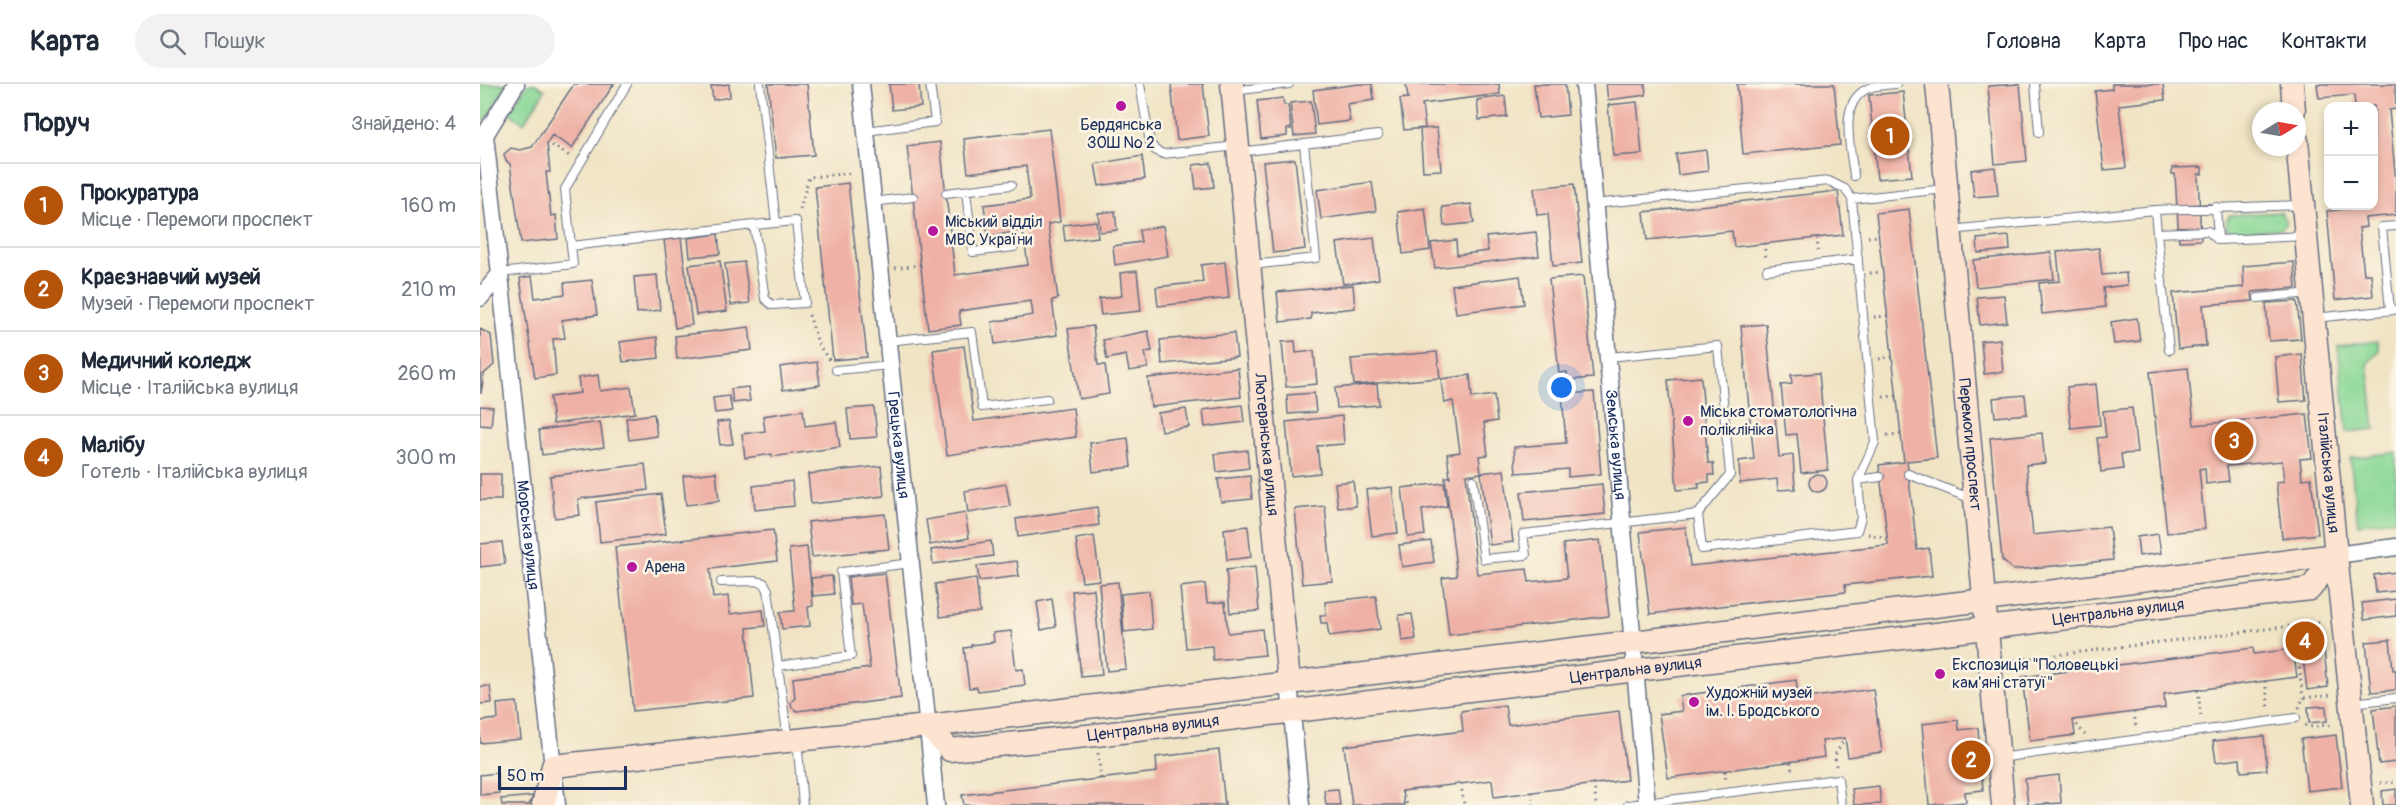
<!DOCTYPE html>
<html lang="uk">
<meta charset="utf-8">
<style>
:root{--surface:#fff;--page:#f2f2f3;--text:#1f2937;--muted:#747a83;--line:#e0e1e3;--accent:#b45309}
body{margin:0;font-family:Pangolin,sans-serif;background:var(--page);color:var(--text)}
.controls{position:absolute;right:18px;top:18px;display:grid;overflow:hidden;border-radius:12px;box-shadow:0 3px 9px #0003}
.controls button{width:54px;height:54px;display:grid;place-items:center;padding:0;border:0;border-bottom:2px solid var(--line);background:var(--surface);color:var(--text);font:30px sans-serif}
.compass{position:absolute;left:1772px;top:18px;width:54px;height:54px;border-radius:50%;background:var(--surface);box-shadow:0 3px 9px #0003;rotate:79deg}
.scale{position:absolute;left:18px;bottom:15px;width:129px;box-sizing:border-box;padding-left:6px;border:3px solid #1b2f5e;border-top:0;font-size:16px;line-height:21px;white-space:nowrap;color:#1b2f5e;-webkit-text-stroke:4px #fcf5e5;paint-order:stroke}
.you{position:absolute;left:1082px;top:304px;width:21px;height:21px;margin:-15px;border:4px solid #fff;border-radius:50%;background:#1a73e8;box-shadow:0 0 0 9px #1a73e833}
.badge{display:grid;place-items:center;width:39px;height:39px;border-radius:50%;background:var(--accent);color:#fff;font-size:20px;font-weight:700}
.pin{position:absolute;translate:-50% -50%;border:3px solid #fff;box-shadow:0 2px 6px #0006}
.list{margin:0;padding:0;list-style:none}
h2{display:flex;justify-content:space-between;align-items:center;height:78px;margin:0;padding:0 24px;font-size:26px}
h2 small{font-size:20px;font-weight:400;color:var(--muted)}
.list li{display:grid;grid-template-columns:39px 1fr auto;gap:18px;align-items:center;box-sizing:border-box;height:84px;padding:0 24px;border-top:2px solid var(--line)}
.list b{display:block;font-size:22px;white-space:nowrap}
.list p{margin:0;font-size:20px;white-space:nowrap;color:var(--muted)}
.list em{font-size:20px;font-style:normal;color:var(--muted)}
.icon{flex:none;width:33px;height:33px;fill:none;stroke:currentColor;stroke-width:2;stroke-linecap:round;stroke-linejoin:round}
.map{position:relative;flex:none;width:1916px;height:721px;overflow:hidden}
header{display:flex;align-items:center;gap:36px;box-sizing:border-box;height:84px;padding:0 30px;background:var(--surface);border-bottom:2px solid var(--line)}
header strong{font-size:28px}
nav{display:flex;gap:33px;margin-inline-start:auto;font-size:21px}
.search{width:420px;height:54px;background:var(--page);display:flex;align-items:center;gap:15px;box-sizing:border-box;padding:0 21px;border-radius:33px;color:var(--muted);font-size:22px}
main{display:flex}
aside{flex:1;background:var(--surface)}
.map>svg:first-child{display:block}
</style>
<header>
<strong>Карта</strong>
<div class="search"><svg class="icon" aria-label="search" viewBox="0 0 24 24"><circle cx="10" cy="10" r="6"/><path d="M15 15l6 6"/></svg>Пошук</div>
<nav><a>Головна</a><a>Карта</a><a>Про нас</a><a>Контакти</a></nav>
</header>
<main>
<aside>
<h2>Поруч<small>Знайдено: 4</small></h2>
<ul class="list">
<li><span class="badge">1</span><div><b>Прокуратура</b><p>Місце · Перемоги проспект</p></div><em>160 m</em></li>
<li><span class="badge">2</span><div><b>Краєзнавчий музей</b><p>Музей · Перемоги проспект</p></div><em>210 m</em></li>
<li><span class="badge">3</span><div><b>Медичний коледж</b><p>Місце · Італійська вулиця</p></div><em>260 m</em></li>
<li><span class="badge">4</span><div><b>Малібу</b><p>Готель · Італійська вулиця</p></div><em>300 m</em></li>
</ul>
</aside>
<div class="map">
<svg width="1916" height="721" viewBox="0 0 1916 721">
<rect width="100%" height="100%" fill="#fcf5e5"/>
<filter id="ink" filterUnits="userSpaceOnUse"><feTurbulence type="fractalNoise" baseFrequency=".0167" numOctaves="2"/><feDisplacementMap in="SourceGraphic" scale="12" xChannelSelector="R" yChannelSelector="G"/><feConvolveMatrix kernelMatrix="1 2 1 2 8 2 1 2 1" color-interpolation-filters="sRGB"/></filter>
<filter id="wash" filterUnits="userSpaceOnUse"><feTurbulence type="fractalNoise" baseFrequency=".008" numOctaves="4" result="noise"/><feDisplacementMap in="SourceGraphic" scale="24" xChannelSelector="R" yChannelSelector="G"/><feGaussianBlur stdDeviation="1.35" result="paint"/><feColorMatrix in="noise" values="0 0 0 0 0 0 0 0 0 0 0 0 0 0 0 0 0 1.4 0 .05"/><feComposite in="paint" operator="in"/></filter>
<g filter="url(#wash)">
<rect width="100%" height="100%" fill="#f0e4c5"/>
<path fill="#8ad897" stroke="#52847a" stroke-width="1.5" d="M0 0H27L5 37 0 38Z
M47 0H55L65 6 44 39 29 29Z
M1801 128 1806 137 1802 145 1751 148 1746 143 1747 135 1750 131Z
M1898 257 1899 267 1888 279 1895 345 1867 348 1858 262Z
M1916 368V435L1878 440 1870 374Z"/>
<g id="blocks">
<path fill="#efb1a6" d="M94 0H134L92 64 72 51 67 59 70 88H66L71 132 76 131 78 155 41 159 30 80 26 77 24 70 31 64 40 66 52 63Z
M249 0 250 13 233 16 231 2Z
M288 0H327L334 71 296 74Z
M409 0H439L441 23 412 26Z
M691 0H723L729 52 697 56Z
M879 0H892L894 16 867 20 870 37 837 41 833 6Z
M926 0H1019L1020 10 942 20 945 44 924 46 920 15 928 14Z
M1054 0H1085L1088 31 1058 34Z
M1126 0H1165L1166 11 1128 16Z
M1257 0H1354L1360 61 1263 70Z
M1540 0 1547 77 1515 80 1508 2Z
M1632 0H1683L1685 16 1639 21 1646 84 1624 86 1615 7 1632 5Z
M1837 0H1915L1916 25 1909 26 1916 98V131L1885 134 1886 143 1879 144 1884 190H1891L1893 212 1855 216 1847 127 1894 122V22H1875L1874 11 1839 14Z
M1423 8 1432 92 1397 95 1389 11Z
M1025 12 1027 33 999 36 997 16Z
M803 14 804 21H808L811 45H807V52L781 55 777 17Z
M831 17 835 50 814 52 810 19Z
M1157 18 1162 70 1133 72 1128 21Z
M957 44 961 86 943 87 940 45Z
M569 45 580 138 568 140 578 215 572 216 577 251 515 260 512 238 553 231 551 217 479 227 481 241 448 245 427 62 460 58 475 191 548 181 543 147 508 152 504 121 550 115 546 82 488 89 484 55Z
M1226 66 1228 87 1198 91 1196 70Z
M662 72 665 95 619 102 615 80Z
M815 75 825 165 793 169 783 78Z
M731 79 734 103 716 105 713 81Z
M1515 83 1518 111 1494 113 1491 86Z
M1722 83V90H1718L1721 156 1699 157 1695 90H1692V84Z
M892 98 896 127 841 135 837 106Z
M368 99 387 273 353 276 335 103Z
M1094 100 1102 179 1073 182 1068 130 1057 131 1054 104Z
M1358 107 1363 151 1254 163 1252 147 1167 156 1164 128Z
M991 120 994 139 964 142 962 123Z
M945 124 950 166 923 170 918 128Z
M1429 125 1457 374 1427 377 1437 466 1449 464 1452 492 1365 501 1366 508 1170 530 1160 448 1206 443 1210 482 1408 461 1399 381 1424 378 1396 129Z
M635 127 637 146 620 148 618 129Z
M616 137 618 153 585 157 583 141Z
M683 142 688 172 635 181 633 162 661 158 659 146Z
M1056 148 1059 172 955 184 951 159 976 156 977 171 1008 167 1006 153Z
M238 150 240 170 210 173 208 154Z
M1529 152 1530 166 1498 169 1497 155Z
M201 154 212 241 195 244 184 156Z
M894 154 899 195 863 200 857 159Z
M1619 164 1622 191 1646 189 1647 201 1623 204 1625 223 1562 230 1559 199 1580 197 1577 168Z
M1571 168 1574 195 1496 203 1493 176Z
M240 177 247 227 216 231 209 181Z
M264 178 270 219 251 221 245 180Z
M745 178 749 214 678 222 676 203 723 198 721 181Z
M1814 178 1816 204 1772 208 1773 217 1723 221 1726 262 1698 265 1693 209 1764 203 1763 182Z
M657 187 661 227 621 231 619 215 642 212 640 189Z
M177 191 180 226 157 229 154 193Z
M52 192 55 214 85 210 84 199 112 196 117 231 82 236 85 254 73 255 76 291 55 294 40 194Z
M1040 192 1044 220 976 229 972 201Z
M1103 192 1113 294 1088 296 1087 288 1079 289 1069 195Z
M873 201 875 224 831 229V235L800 238 797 208Z
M1524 211 1527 238 1500 241 1497 213Z
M1817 217 1821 255 1789 257 1786 219Z
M1657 234 1660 257 1634 260 1631 238Z
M1286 240 1299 373 1313 371 1315 405 1298 406 1297 395 1260 399 1259 377 1274 375 1261 242Z
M613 242 618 281H625L629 310 599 315 588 245Z
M269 243 272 266 197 275 195 252Z
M0 245 11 251 14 281 4 290 1 310Z
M668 247 672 267 665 268 668 284 649 287 646 271 627 275 623 256Z
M754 249 757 273 682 280 680 256Z
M177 253 179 274 143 278 140 258Z
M1520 255 1523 288 1504 290 1501 257Z
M815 257 816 269 834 267 837 300 806 303 802 258Z
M484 262 494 337 593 324 596 353 467 371 453 266Z
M957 268 960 294 874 301 871 275Z
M1822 270 1826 316 1799 318 1795 273Z
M337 278 340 301 303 306 300 283Z
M758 284 761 313 671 323 668 294Z
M1708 284 1714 341 1827 330 1832 374 1820 375 1822 395 1831 394 1838 450 1802 454 1796 398 1804 397 1802 377 1747 382 1749 397 1726 400 1725 384 1719 385 1725 445 1687 449 1670 288Z
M1339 289 1348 386 1321 389 1317 350 1306 351 1301 301 1312 300 1311 291Z
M118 291 120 307 151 303 155 329 73 340 70 313 100 309 98 294Z
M990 291 992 314 1014 311 1017 337 1004 339 1008 371 999 372 1001 389 986 391 997 490 1047 485 1049 498 1087 494 1083 460 1120 456 1129 532 969 551 962 494 977 492 965 393H970L967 370 980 368 973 317 964 319 961 295Z
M1221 293 1228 379H1233L1234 391H1229V398L1218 399 1219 404 1197 406 1188 296Z
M897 300 899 321 857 324 855 304Z
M1616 300 1620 341 1591 344 1587 303Z
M268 303 270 317 253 319 251 305Z
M1114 308 1121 390 1088 393V385L1036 389 1034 363 1086 359 1082 310Z
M834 309 836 328 808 330 807 311Z
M1545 311 1547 330 1515 333 1513 314Z
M249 312 252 327 235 329 233 314Z
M762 321 764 338 725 343 723 326Z
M0 322 13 323 11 342 0 341Z
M394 323 397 353 370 355 367 325Z
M1652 324 1657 369 1641 370 1643 385 1621 388 1617 354 1626 353 1623 327Z
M706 325 709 343 681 347 678 329Z
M323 326 325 342 356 338 360 363 292 373V370L265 374 262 350 285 347 283 332Z
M174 330 177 352 149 356 146 334Z
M862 332 864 360 837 362 840 389 811 392 806 338Z
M249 337 253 360 240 361 237 338Z
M120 338 124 363 62 371 59 346Z
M1562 349 1565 379 1546 381 1553 451 1629 443 1633 476 1533 486 1522 476 1510 354Z
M648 354 651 383 613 388 610 359Z
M767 366 769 384 737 388 735 370Z
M165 380 168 406 98 415 100 431 75 434 70 392Z
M401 382 404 412 331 420 328 390Z
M1024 386 1033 458 1010 461 1001 389Z
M236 388 239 417 206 421 203 392Z
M0 390H21V416H0Z
M1329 399a9 9 0 1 1 18 0a9 9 0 1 1-18 0Z
M770 392 772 415 741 418 738 395Z
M312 397 314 422 275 426 273 402Z
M873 397 876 422 858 424 855 399Z
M964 399 967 422 942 426 945 451 928 453 922 404Z
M526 400 530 422 488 429 485 407Z
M1122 400 1125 430 1044 438 1041 408Z
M912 403 918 449 892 452 886 406Z
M181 410 186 450 120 458 116 418Z
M845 422 852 497 822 500 815 425Z
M617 423 619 441 538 453 536 435Z
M485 429 489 454 450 461 446 436Z
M405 430 409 465 332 473 328 438Z
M768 442 771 473 747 476 744 445Z
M293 446 297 477 230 485 233 514 248 512 250 530 283 526 285 542 267 544 274 614 153 627 135 463Z
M1678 450 1681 469 1659 472 1657 453Z
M614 452 620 496 602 498 596 455Z
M511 457 513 472 453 480 451 466Z
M951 457 954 478 922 483 919 461Z
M22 458 25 480 0 483V460Z
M327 463 333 522 328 523 330 542 302 545 300 528 315 527 309 465Z
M537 477 539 492 499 497 497 482Z
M775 483 779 527 750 529 746 486Z
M1916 488V507L1896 509 1894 491Z
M405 489 421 614 317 627 312 624 311 618 315 614 313 594 390 584 382 520 371 521 368 493Z
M352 492 354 510 333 512 331 494Z
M496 494 500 528 460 533 455 500Z
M638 498 646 585 627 587 619 500Z
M725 500 727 519 745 518 748 549 782 545 785 571 733 576 732 562 706 564 700 503Z
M614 505 622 591 601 593 592 507Z
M669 507 672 545 644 548 641 510Z
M896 512 900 545 849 552 847 539H841L840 531H846L845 518Z
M572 515 576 543 561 546 557 518Z
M1916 515V532L1884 536 1882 519Z
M932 530 936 555 922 557 919 531Z
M531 547 536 586 543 585 545 601 498 607 497 603 489 604 484 564 491 563V561L514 558 513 549Z
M1842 548 1848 603 1827 606 1820 551Z
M1910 556 1913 586H1916V606L1891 608 1886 558Z
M1773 564 1774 570 1813 565 1817 593 1684 610 1685 624 1593 636 1595 651 1550 657 1542 593Z
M1316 596 1319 615 1393 605 1402 668 1368 673 1365 654 1342 657 1344 673 1188 694 1179 630 1202 627 1200 612Z
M10 602 12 619 0 620V603Z
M37 618 41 655 0 659V637L18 635 17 620Z
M1025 621 1028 641 1139 627 1147 696 1014 713 1012 696 922 707 924 721H872L864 662 983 647 981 627Z
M1846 622 1847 637 1829 639 1828 623Z
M1916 622V678L1899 680 1893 625Z
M1478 636 1479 646 1498 644 1503 706 1485 708 1486 718 1449 721 1442 640Z
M1856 651 1862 703 1827 707 1821 655Z
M1784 652 1787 686 1761 688 1760 675 1736 678 1733 657Z
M739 666 745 721H484L482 711 677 688 676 673Z
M17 689 19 709 0 711V691Z
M1579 691 1581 719 1548 721 1545 695Z
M1399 702 1401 720 1374 721 1372 705Z
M858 705 860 721H846L844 706Z
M1916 705V721H1903L1902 707Z
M53 712 49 721H22L21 715Z"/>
</g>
</g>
<g filter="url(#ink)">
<use href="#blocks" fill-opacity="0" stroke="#666e82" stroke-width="1.5"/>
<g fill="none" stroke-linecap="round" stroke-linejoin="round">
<defs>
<path id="lane" d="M280 0 296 139
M660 0 670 59 675 66 683 70 757 62
M1555 0 1559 48
M753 7 809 0
M386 47 455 38 450 0
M824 60 898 51
M759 68 824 60 836 174 772 181
M1374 92C1371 64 1356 14 1392 3 1400 1 1408 1 1416 0
M486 107 493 168 534 163
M466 109 531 101
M393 118 433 113
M1113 120 1349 97 1365 105 1372 115 1465 105
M1736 123 1738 156
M1675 126 1677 149 1728 147 1738 156 1824 152
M1470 146 1675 126 1822 121
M1677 149 1689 266
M91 162 274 141 316 137 325 219 292 221 285 215 274 141
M1287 186 1378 175
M21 189 93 180 85 105 147 0
M1778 214 1831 209
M1910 226 1902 143 1916 142
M1834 234 1914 226
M408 257 492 248 502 323 567 315
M1129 273 1238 262 1250 391 1218 430
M356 286 411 281
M1428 390 1492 415
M993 396 1004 475 1046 471 1043 450 1218 430 1222 465 1377 447 1381 433 1378 396 1395 358 1372 115
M1378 396 1400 393
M241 498 275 497 284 499 288 506 298 582
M1872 619 1916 614
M317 656 323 721
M308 657 298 582 371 572 361 488 431 479
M1519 674 1816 634
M1148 721 1358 695 1361 721"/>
<g id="street">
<path id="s1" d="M36 0 5 51 77 721"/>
<path id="s2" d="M381 0 456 721"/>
<path id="s3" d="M1104 0 1167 721"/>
<path d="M0 214 21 189"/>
<path d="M1856 471 1916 463"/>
<path d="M809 599 821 721"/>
</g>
<g id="secondary">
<path id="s4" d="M752 0 809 599"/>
<path id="s5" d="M1457 0 1523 721"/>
<path d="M1812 0 1814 27"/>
<path id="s6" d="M1817 57 1856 471 1882 721"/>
<path id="s7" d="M448 642 470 666 616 651 1830 505 1856 471"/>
<path d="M63 721 73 682 448 642 1505 516 1856 471"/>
</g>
</defs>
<use href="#lane" stroke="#666e82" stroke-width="10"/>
<use href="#street" stroke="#666e82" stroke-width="19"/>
<use href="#secondary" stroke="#666e82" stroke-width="25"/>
<path stroke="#666e82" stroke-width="3" stroke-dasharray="1.5 4.5" stroke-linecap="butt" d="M67 58 91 73
M320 125 329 93 373 89
M1388 153 1398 152
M1337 154 1338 167
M1284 159 1286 175
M415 184 440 181
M1390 189 1403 188
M329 231 339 262 350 277
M1394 233 1407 232
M1399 275 1412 273
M1403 313 1417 312
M1407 351 1421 350
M1388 450 1407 454
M1814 542 1823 614
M1528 577 1843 538
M1785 597 1789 625
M1718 606 1721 634
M1819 624 1823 614 1851 611
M1654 628 1656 644
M1593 636 1605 651
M1825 641 1828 643 1854 640
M618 669 621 694
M1311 678 1312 688
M1356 682 1355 671 1365 654
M1245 687 1246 697
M1900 699 1916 698
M981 700 984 721
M1114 700 1116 721
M922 707 927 721
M1052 708 1053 721"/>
<use href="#lane" stroke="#fff" stroke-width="8"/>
<use href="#street" stroke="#fff" stroke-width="16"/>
<use href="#secondary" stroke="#fde4d1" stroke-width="22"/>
</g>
</g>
<g fill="#b5179e" stroke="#fcf5e5" stroke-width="2">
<circle cx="641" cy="22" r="6"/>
<circle cx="453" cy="147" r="6"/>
<circle cx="1208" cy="337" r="6"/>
<circle cx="152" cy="483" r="6"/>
<circle cx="1460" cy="590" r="6"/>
<circle cx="1214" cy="618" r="6"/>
</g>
<g text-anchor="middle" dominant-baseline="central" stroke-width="5" stroke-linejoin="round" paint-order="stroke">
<g font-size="16" fill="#1b2f5e" stroke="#fcf5e5" text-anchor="start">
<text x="641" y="41" text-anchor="middle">Бердянська<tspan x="641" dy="18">ЗОШ № 2</tspan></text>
<text x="465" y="138">Міський відділ<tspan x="465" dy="18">МВС України</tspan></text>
<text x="1220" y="328">Міська стоматологічна<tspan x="1220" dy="18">поліклініка</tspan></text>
<text x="164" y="483">Арена</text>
<text x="1472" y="581">Експозиція "Половецькі<tspan x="1472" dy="18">кам'яні статуї"</tspan></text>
<text x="1226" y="609">Художній музей<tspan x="1226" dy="18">ім. І. Бродського</tspan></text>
</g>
<g font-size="16" fill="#1b2f5e" stroke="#fcf5e5">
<text stroke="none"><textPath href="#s2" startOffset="363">Грецька вулиця</textPath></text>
<text stroke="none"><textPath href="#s3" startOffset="362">Земська вулиця</textPath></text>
<text stroke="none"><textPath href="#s4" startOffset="362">Лютеранська вулиця</textPath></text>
<text stroke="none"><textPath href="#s5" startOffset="362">Перемоги проспект</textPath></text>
<text stroke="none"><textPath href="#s6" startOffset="333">Італійська вулиця</textPath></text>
<text stroke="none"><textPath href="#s1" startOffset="462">Морська вулиця</textPath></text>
<text stroke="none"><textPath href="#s7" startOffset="1209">Центральна вулиця</textPath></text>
<text stroke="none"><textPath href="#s7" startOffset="723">Центральна вулиця</textPath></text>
<text stroke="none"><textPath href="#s7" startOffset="237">Центральна вулиця</textPath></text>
</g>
</g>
</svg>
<div class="controls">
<button>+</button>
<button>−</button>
</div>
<svg class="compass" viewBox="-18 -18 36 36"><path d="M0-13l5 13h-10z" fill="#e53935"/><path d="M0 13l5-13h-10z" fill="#747a83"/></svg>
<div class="scale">50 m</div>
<div class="you"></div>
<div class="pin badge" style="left:1410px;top:52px">1</div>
<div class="pin badge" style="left:1491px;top:676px">2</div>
<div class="pin badge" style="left:1754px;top:357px">3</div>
<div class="pin badge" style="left:1825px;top:557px">4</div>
</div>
</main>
